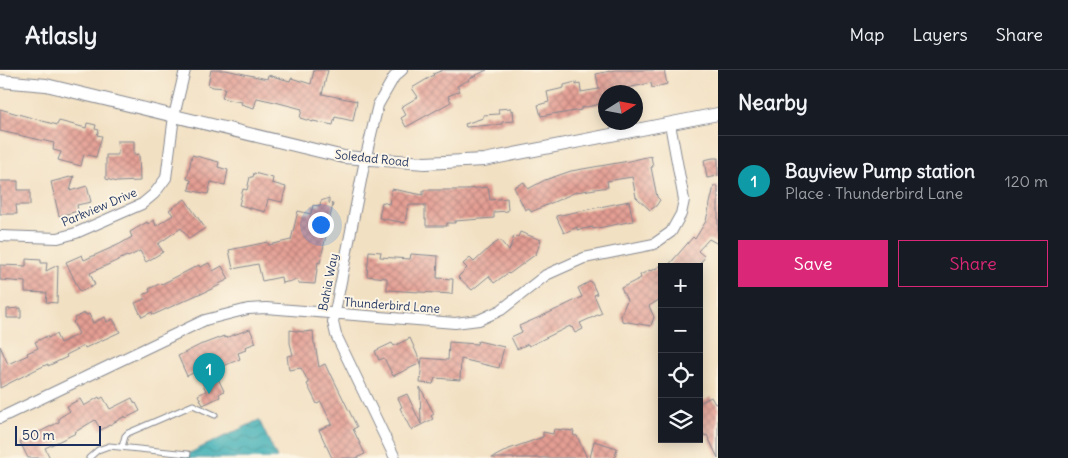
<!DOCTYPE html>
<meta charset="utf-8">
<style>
:root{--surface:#171b24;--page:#20242c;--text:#f1f3f6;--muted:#9ea1a6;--line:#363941;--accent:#db2777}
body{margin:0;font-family:Delius,sans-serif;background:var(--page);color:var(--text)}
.controls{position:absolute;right:15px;bottom:15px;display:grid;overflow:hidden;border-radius:0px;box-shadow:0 2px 12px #0003}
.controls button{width:45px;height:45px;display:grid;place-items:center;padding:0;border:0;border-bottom:1px solid var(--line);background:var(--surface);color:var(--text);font:25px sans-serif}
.compass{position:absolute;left:598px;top:15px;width:45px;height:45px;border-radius:50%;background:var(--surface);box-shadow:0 2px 12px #0003;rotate:79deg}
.scale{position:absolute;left:15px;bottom:12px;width:86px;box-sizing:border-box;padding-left:5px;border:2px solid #1b2f5e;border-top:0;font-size:14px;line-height:18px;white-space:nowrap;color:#1b2f5e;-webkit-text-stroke:4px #fcf5e5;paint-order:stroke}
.you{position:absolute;left:320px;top:154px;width:18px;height:18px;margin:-12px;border:4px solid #fff;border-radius:50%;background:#1a73e8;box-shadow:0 0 0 8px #1a73e833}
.badge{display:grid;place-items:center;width:32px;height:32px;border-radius:50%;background:var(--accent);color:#fff;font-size:16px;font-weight:700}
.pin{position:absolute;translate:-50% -41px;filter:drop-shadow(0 1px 2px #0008)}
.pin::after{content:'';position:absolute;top:26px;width:18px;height:15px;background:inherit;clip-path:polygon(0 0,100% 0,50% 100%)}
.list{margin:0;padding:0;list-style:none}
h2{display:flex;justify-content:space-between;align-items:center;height:65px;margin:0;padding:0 20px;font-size:21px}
h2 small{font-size:16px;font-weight:400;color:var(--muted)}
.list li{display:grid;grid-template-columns:32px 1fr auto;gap:15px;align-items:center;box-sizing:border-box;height:90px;padding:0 20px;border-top:1px solid var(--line)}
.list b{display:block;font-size:19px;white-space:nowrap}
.list p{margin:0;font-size:16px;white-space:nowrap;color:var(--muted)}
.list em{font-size:16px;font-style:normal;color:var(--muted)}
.actions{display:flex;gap:10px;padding:15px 20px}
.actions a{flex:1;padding:11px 0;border:1px solid var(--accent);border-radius:0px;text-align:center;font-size:18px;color:var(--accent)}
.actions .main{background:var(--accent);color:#fff}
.icon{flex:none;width:28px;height:28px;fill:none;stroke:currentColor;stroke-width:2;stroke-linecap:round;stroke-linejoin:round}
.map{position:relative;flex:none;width:718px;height:388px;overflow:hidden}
header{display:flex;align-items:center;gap:30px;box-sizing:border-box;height:70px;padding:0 25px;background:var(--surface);border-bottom:1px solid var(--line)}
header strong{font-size:24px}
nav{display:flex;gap:28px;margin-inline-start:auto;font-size:18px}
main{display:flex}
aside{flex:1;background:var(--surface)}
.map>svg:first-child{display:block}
</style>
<header>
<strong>Atlasly</strong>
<nav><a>Map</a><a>Layers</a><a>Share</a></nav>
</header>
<main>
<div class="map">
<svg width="718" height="388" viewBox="0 0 718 388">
<defs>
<pattern id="water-waves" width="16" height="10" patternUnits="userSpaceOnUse" patternTransform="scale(1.25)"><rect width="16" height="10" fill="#3eafb6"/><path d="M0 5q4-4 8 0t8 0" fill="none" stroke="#338f97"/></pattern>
<pattern id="building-cross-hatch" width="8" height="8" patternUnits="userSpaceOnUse" patternTransform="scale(1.25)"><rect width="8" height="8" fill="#e49e93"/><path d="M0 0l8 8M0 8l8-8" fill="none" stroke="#b8817b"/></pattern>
</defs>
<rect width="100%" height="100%" fill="#fcf5e5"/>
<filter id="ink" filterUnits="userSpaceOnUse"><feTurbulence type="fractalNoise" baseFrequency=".02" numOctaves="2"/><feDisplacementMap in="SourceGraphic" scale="10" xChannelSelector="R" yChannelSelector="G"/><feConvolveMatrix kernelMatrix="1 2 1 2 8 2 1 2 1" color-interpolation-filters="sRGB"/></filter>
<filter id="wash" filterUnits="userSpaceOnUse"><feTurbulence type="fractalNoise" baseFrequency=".0096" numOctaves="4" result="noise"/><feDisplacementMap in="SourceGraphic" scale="20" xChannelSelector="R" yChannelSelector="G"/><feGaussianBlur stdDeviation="1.12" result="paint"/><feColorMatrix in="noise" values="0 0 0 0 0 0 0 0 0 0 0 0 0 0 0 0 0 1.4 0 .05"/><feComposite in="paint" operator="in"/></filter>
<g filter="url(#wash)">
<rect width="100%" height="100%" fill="#f2e0c2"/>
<path fill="url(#water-waves)" stroke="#2c6f8a" d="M259 350 277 388H179Z"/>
<g id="blocks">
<path fill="url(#building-cross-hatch)" d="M211 0H226L267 9 268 5 290 11 291 8 311 14 314 0H328L322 24 357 31 353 51 335 47 333 55 313 51V52L300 48 302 39 275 32 257 28 254 38 241 34 242 32 229 30 222 28 225 18 213 17 208 15Z
M443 0H487L468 9 469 10 457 16 460 21 448 26 451 32 406 57 401 48 406 45 401 37 418 27 412 18 434 5 433 4Z
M615 0H664L667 14 652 18 651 13 613 21V22H606V33L581 38V40L558 44V43L541 46 538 35 549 32 547 22 564 18V15L576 12V15L580 14 581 22 599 19 596 4Z
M511 38V41L513 40 514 51 502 52V54L466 57 465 54 483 48V45L499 44 498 39Z
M0 39 57 55 59 51 86 58 87 53 96 55 95 59 99 60 97 65 102 66 96 87 84 84 81 96 58 90 61 82 53 80 54 73 0 61Z
M117 71H134V85L139 84 140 111 117 112 106 109V85H118Z
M192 85 219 92 218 97 228 100 225 115 211 112 208 124 189 120 191 110 187 109Z
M651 86 653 97H651L657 127 660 130 656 136 650 140 636 127 632 107 607 111 608 117 576 122 531 142 529 138 525 140 514 117 524 112 528 119 545 110 571 101 629 91Z
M713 88H718V106L707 108 704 90Z
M254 103 273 108 272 113 286 117 282 132 268 129 265 142 239 135 243 119 247 120 250 107H253Z
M74 106 70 121 87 116 91 132 77 135 78 141 59 146 51 112Z
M0 111H18V120H30V135H16L17 144H0Z
M714 116H718V174L709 169 698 181 705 187 697 197H667L693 167 695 169 706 151Z
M488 117 490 130 507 128 508 141 494 142V148L455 151V153H447V156H426V149H425V135H408L405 153 379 148 382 132 389 134 392 119 423 125V120H468V119Z
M329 128V133L333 134 320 193 318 192 315 214 298 213 297 210 282 213 281 207 262 211 258 194 233 199 229 180 268 172 269 175 291 170 298 141 311 144 313 135 320 136 321 131Z
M185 129 205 158 189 169 181 158 158 174 163 182 146 192 140 181 128 187 127 186 90 203 95 215 80 222 66 192 82 185 84 190 120 174 132 167 130 162 147 152 148 154 154 150 156 156 173 145 169 140Z
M629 131 633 151 593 159V157L577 160V157L564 163 556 146Z
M520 162 541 170 536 184 509 204 508 203 494 213 489 206 472 220 458 207 467 198 463 194 470 188 474 192 490 177 500 170 509 181 514 166 518 167Z
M369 181 381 182 380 187 410 189 411 184 438 186 437 208 453 209 452 224 387 220V208L367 206Z
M26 189 41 190V193H47L46 201 58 195 57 233 46 232 47 223 25 222V212L0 210V195L26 196Z
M209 193 213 201 222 196 229 209 219 214 220 215 201 224V223L153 245 152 242 142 247 135 233 145 229 143 225 150 222 149 219 161 213 162 214 199 195 200 197Z
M662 195V228L649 236 654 247 651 256 622 251 621 245 627 230 621 218 641 208 640 205 650 200 651 201Z
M591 211 597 224 594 225 602 243 580 253 583 259 575 263 572 257 571 258 570 256 529 276 528 274 517 279 511 267 522 262 519 256 551 242 582 227 578 218Z
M21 238V248H7V239Z
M85 243 86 245 89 244 93 253 105 247 107 252 113 249 120 262 85 278 84 276 66 285 67 287 48 296V294L35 300 0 318V276L8 294 28 285 27 283 38 278 35 272 47 266 48 268 56 264 60 273 79 264 73 252 75 250 74 248Z
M250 259 256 273 245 277 246 280 238 283 240 289 214 300 224 321 219 324 220 327 203 335 198 325 206 321 197 301 187 306 178 286 202 274H203L224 266 225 268Z
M290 260 304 262 313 261 314 274H315L319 297 325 294 330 305 331 304 357 357 353 359 365 384 356 388H332L319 360 332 354 321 332 317 334 307 314 309 313 301 298 289 300 287 286 293 285 290 273Z
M410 268 421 293 393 306 384 288 379 290 375 281 392 273 394 276Z
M478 271 504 277 499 298 461 289 460 310 435 308 433 314 420 313 422 288 448 290 449 272 477 274Z
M420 317 434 344 431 346 433 349 411 360 400 338 402 337 398 328 407 324 421 354Z
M99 327 100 329 103 327 110 339 132 328 135 334 136 333 140 341 126 348 125 346 101 360 95 350 75 362 76 363 45 378 50 388H28L20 372 59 352V348L70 341 67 336 80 329 84 336Z
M711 327 715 334 718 333V388L707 365 705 366 699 355V333Z
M554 359 574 361 573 365 577 366 587 388H492L509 379 543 367V362L553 364Z
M594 371 617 378 615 388H590Z"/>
</g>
</g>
<g filter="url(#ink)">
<use href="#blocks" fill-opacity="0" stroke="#868890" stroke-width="1"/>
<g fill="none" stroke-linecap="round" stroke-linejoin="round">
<defs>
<path id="service" d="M122 377 125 366 128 363 193 335 215 345
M89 388 98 380 109 376 188 384"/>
<path id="minor" d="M0 166 58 168 76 163 142 134 154 124 166 108 174 46 185 0
M0 348 205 250 248 239 266 238 455 253 479 250 501 240 546 205 584 188 654 174 671 162 681 144 684 130 670 54
M395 388 336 265 333 252 365 90 378 35 394 7 402 0"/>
<path id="tertiary" d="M0 11 46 15 344 87 425 93 484 90 718 44"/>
</defs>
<use href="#service" stroke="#868890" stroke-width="7"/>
<use href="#minor" stroke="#868890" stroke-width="12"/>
<use href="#tertiary" stroke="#868890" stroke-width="14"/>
<use href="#service" stroke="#fff" stroke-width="5"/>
<use href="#minor" stroke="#fff" stroke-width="10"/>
<use href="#tertiary" stroke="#fff" stroke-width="12"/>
</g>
</g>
<g text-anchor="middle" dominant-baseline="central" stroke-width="4" stroke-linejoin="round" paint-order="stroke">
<g font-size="12" fill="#1b2f5e" stroke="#fcf5e5">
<text transform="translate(372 88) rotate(6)">Soledad Road</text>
<text transform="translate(99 137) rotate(-23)">Parkview Drive</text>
<text transform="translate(328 212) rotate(-79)">Bahia Way</text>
<text transform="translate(392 235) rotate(4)">Thunderbird Lane</text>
</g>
</g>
</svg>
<div class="controls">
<button>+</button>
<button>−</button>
<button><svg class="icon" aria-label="locate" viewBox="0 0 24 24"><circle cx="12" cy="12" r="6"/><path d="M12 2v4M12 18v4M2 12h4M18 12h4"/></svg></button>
<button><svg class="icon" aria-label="layers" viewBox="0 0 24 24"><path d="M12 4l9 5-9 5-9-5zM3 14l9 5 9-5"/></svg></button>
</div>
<svg class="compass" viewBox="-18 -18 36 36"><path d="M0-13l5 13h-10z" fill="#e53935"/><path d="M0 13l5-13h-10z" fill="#9ea1a6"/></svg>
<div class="scale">50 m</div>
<div class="you"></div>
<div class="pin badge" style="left:209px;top:324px;background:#0f9aa8">1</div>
</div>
<aside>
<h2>Nearby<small></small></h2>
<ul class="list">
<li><span class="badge" style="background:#0f9aa8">1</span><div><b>Bayview Pump station</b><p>Place · Thunderbird Lane</p></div><em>120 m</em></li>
</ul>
<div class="actions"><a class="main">Save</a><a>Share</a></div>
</aside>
</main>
